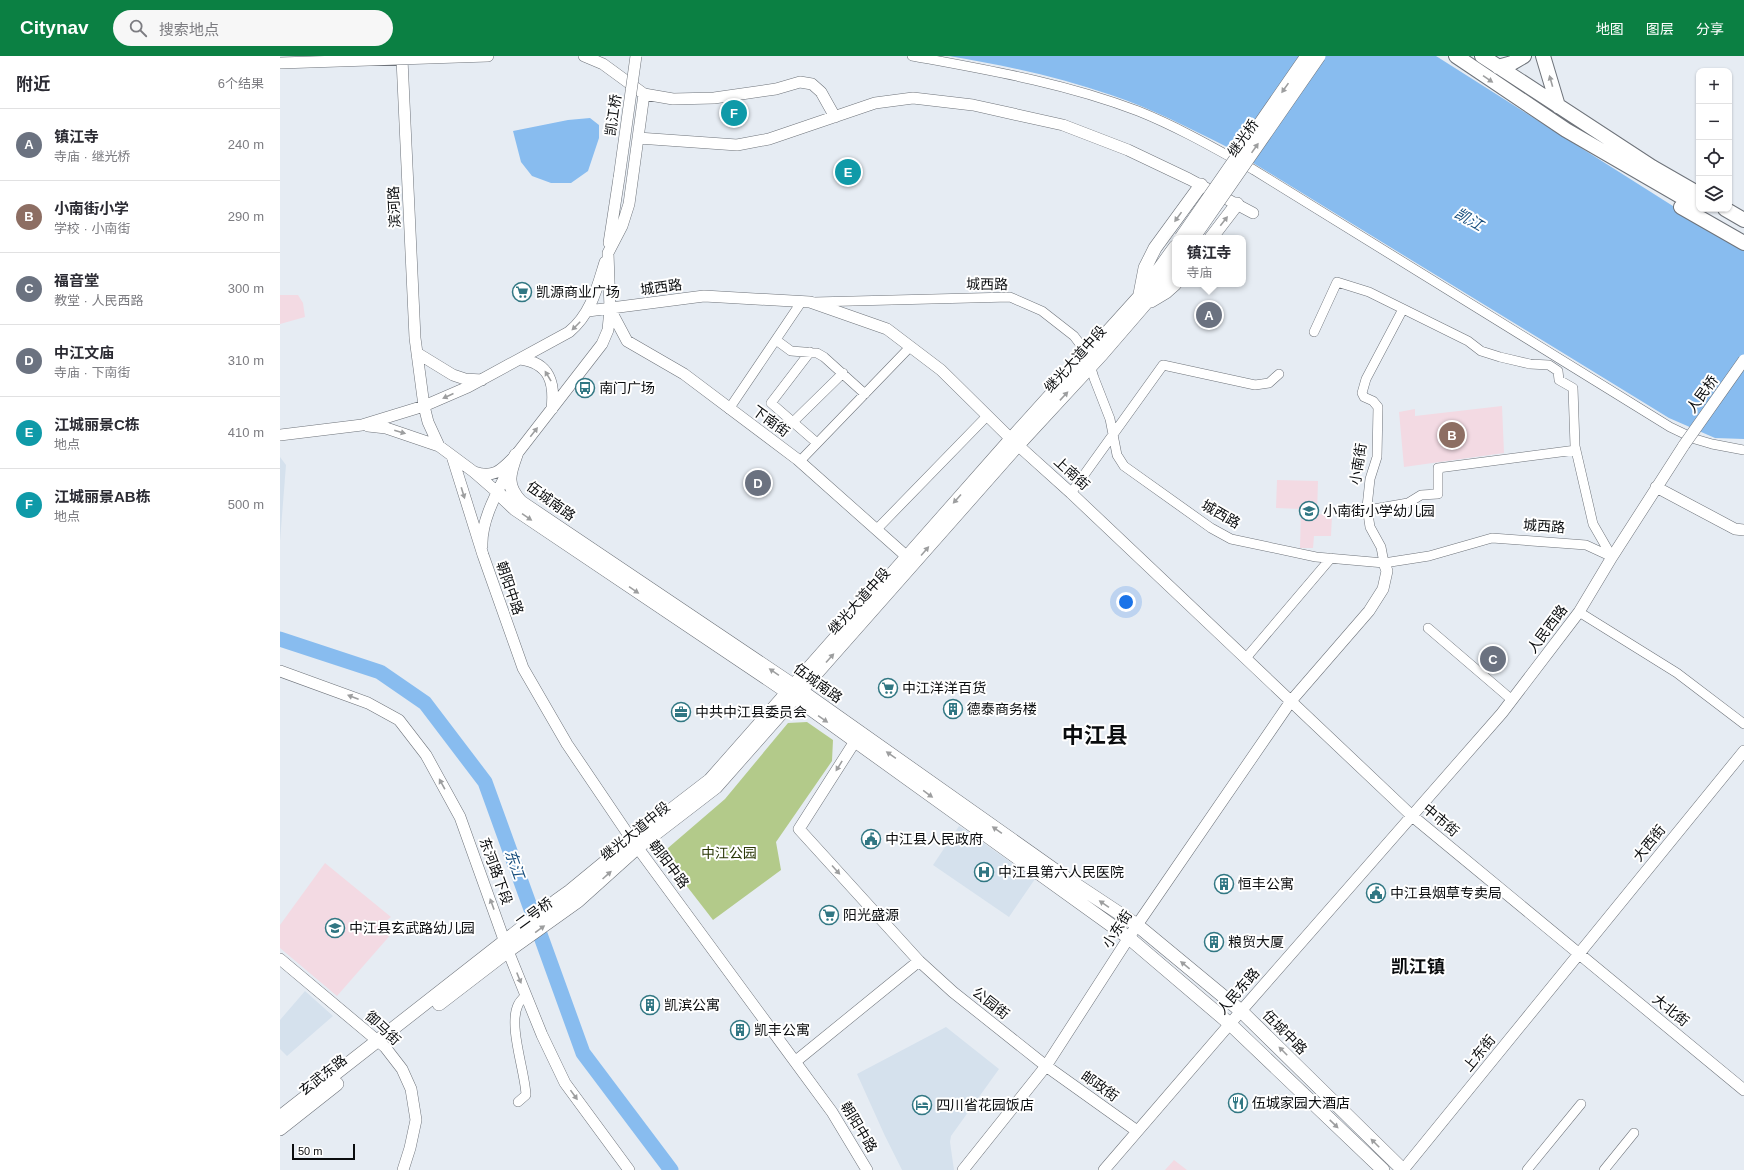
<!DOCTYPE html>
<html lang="zh">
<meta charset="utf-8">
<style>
:root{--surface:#fff;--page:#f7f7f7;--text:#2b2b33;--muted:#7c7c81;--line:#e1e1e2;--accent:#0b8043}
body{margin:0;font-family:Arial,"Noto Sans SC",sans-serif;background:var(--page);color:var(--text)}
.controls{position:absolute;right:12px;top:12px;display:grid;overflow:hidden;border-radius:8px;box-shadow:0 1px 3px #0004}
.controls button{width:36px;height:36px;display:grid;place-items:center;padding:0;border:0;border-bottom:1px solid var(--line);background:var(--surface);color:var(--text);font:20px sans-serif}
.scale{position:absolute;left:12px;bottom:10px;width:63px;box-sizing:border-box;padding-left:4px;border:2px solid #0a0c0e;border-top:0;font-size:11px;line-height:14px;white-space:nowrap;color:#0a0c0e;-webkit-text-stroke:3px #fff;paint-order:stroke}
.you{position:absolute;left:846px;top:546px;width:14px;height:14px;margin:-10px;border:3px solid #fff;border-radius:50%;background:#1a73e8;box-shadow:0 0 0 6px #1a73e833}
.badge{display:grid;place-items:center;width:26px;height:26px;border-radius:50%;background:var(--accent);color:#fff;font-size:13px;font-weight:700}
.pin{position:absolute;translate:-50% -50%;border:2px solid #fff;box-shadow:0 1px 4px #0006}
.popup{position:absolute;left:892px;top:179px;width:74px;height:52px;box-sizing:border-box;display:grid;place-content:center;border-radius:8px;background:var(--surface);filter:drop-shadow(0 1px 3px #0005);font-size:13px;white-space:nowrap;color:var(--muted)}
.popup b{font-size:15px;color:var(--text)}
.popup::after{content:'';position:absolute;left:50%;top:100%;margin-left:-8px;border:8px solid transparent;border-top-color:var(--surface)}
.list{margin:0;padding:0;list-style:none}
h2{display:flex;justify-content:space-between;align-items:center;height:52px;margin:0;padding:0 16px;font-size:17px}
h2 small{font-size:13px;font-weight:400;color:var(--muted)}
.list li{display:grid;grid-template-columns:26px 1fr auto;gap:12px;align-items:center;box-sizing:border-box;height:72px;padding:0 16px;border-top:1px solid var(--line)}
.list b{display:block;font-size:15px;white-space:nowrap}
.list p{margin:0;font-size:13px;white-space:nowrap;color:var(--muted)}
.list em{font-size:13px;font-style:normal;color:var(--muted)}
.icon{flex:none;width:22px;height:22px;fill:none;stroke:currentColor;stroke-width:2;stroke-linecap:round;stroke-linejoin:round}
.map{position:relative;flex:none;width:1464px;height:1114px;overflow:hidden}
header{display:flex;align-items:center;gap:24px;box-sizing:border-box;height:56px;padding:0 20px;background:var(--accent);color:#fff}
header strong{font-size:19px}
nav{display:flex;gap:22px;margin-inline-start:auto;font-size:14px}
.search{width:280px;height:36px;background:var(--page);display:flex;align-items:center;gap:10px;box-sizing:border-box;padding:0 14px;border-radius:22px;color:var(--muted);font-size:15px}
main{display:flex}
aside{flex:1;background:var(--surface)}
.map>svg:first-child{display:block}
</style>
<header>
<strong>Citynav</strong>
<div class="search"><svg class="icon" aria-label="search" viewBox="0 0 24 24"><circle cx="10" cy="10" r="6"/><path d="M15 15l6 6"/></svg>搜索地点</div>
<nav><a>地图</a><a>图层</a><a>分享</a></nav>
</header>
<main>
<aside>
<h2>附近<small>6个结果</small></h2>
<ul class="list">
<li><span class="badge" style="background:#6b7280">A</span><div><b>镇江寺</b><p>寺庙 · 继光桥</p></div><em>240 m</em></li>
<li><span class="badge" style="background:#8d6e63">B</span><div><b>小南街小学</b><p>学校 · 小南街</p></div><em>290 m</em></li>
<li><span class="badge" style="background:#6b7280">C</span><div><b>福音堂</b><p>教堂 · 人民西路</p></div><em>300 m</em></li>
<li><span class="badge" style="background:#6b7280">D</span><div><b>中江文庙</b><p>寺庙 · 下南街</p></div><em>310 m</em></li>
<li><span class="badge" style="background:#0f9aa8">E</span><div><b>江城丽景C栋</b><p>地点</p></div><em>410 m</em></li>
<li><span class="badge" style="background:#0f9aa8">F</span><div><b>江城丽景AB栋</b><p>地点</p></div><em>500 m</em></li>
</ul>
</aside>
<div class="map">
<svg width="1464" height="1114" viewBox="0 0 1464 1114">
<rect width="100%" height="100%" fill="#e6ecf3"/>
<path fill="#d5e1ed" d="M0 401 6 409 0 485Z
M679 770 755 823 729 861 653 809Z
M25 935 53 960 7 1000 0 993V964Z
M666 971 719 1013 671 1080 670 1086 674 1114H622L605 1080 577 1018Z"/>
<path fill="#f3dae3" d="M0 239H18L23 247 25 261 0 268Z
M1222 350 1224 397 1124 411 1119 356 1135 353V360Z
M997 424 1038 425 1037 458 1052 459 1051 480H1034L1033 492H1020L1021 453 996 452Z
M45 807 111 861 105 866 113 876 57 940 0 892V869Z
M894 1104 907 1114H885Z"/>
<path fill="#b3ca8a" d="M527 666 553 684 552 705 496 786 501 814 433 864 385 802 388 792 445 743 508 667Z"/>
<path fill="#88bcef" d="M669 0H1156L1464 195V383L1435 382 1389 362 947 91C909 72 871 52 831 39 779 21 723 9 669 0Z
M310 62 319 69V82L308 115 291 127H271L252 120 241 106 233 75 288 64Z"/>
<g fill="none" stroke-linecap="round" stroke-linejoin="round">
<path stroke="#88bcef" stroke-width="15" d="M0 583 100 616 145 647 205 726 303 997 391 1114"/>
<defs>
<path id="minor" d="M632 0C708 14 785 27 858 55 898 71 936 93 974 114L1390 371 1415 383 1432 388 1464 394
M534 246 730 241 762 255 794 280 806 296 814 322 830 363 837 399 844 410 931 472 951 483 1036 501 1104 507 1149 500 1212 482 1306 489 1332 501
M1034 276 1057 226 1089 236 1188 285 1201 295 1220 301 1250 308 1269 309 1278 315 1279 324 1293 332 1295 390 1313 468 1332 501
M496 284 511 295 537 297 544 301 585 338
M530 296 491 347 537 387
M449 353 522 245
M513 366 563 317
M520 405 630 291
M791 437 883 309 975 329 989 327 999 318
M1088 454 1128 447 1141 439 1158 438V412L1296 394
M597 473 707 360
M1104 507 1101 491 1090 471 1087 451 1090 423 1097 401 1098 351 1093 345 1084 341 1082 337 1086 323 1123 253
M1299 556 1397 617 1464 668
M1148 572 1232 644
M966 602 1051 502
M238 1046 246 1039C245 1015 228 970 238 949 239 946 243 942 246 939
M1247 1114 1301 1048
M1324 1114 1354 1077"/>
<path id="tertiary" d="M304 0 323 8 364 38 393 43 434 42 496 33 520 26 532 28 541 36 555 61
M0 7 208 0
M358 82 457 89 489 83 595 47 633 42 693 49 783 69 848 94 909 123 973 157
M329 187 339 122
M330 253 347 285 404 318 517 403 634 507
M308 255 424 240 530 246 607 273 661 314 731 383 791 437 1131 759 1464 1034
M137 297 173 319 185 323 202 324
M240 303C270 307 275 327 272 353
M88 370 106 372 159 390
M0 379 82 369 144 350 135 282 122 3
M172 400 203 499 243 612 287 688 352 784 552 1056 587 1114
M194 416C215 423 222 413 236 399L322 288 328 274 330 253 328 197 342 170 349 148 364 38
M1376 431 1455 473 1464 474
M217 436 194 416 159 390 148 366 144 350 188 331 289 276C311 258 317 232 325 206
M202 490C201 463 218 435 230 411
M0 615 88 647 119 664 146 699 180 761 228 895 262 979 285 1027 349 1114
M579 679 519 773 639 905 673 936 766 1010 857 1075
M0 903 105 991 122 1013 131 1033 136 1064 130 1092 123 1114
M516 1005 639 905
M683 1114 766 1010 857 869 1011 645 1089 555 1103 533 1107 515 1104 507
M824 1114 961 955 1222 657 1299 556 1332 501 1404 389
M1123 1114 1464 695"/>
<path id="secondary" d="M931 182 957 148
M860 238 865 212 875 192 921 129
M871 245 886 236 895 228
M236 399C229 418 225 429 241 446L513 629 786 822 857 869 961 955 1123 1114
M217 436 235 453 507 636 849 882 950 968 1103 1114
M159 948 228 895 298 845 358 791 436 731 738 389 822 298 866 247 895 208
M0 1061 276 845 290 835 352 784 430 724 731 383 859 241 895 191
M0 1073 57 1028"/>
<path id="primary" d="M1176 0 1286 74 1419 151
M1202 0 1372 111 1419 138
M1263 0 1278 50
M1218 11 1232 7 1244 0
M1401 151 1464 187
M1445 153 1464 164"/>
</defs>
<use href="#minor" stroke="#6e737a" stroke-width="10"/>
<use href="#tertiary" stroke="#6e737a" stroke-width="12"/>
<use href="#secondary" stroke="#6e737a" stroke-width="14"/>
<use href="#primary" stroke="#6e737a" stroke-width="16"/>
<use href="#minor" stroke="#fff" stroke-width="9"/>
<use href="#tertiary" stroke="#fff" stroke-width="11"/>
<use href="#secondary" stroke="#fff" stroke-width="13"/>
<use href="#primary" stroke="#fff" stroke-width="14"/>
<defs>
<path id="tertiary-bridge" d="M339 122 356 0
M1404 389 1464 304"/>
<path id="secondary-bridge" d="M901 182 1027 0
M913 182 1039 0"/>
</defs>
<use href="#tertiary-bridge" stroke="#6e737a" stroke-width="12" stroke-linecap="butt"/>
<use href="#secondary-bridge" stroke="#6e737a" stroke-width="14" stroke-linecap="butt"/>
<use href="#tertiary-bridge" stroke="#fff" stroke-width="11"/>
<use href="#secondary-bridge" stroke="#fff" stroke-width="13"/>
</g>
<defs><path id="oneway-solid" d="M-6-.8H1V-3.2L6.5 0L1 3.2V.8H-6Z"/></defs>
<g fill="#9d9e9f">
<use href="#oneway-solid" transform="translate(1208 23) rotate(34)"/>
<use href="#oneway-solid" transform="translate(1271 25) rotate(-106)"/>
<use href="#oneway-solid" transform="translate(1005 32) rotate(125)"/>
<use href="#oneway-solid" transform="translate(975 92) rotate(-55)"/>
<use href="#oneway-solid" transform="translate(898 161) rotate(126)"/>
<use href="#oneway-solid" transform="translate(944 165) rotate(-52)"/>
<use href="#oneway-solid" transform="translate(296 270) rotate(135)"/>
<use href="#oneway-solid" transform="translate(268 320) rotate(-121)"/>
<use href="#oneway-solid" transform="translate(168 340) rotate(156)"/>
<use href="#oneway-solid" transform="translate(784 340) rotate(-47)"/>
<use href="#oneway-solid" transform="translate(120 376) rotate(16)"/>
<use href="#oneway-solid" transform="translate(254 376) rotate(-52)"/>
<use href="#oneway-solid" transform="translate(183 437) rotate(73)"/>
<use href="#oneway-solid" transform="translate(677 443) rotate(132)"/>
<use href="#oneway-solid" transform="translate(247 461) rotate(34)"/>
<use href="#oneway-solid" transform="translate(645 495) rotate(-49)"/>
<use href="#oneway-solid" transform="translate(354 534) rotate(34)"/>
<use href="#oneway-solid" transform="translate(550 602) rotate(-48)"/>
<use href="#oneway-solid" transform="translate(494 616) rotate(-146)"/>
<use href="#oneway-solid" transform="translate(73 641) rotate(-159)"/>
<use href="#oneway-solid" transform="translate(543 663) rotate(35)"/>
<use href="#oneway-solid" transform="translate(611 699) rotate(-145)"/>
<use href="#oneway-solid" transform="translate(559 710) rotate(122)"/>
<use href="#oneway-solid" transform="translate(162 728) rotate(-119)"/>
<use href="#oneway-solid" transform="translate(648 738) rotate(36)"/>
<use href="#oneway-solid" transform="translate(717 774) rotate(-145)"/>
<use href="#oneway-solid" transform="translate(556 814) rotate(48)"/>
<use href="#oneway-solid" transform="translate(327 819) rotate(-42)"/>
<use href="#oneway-solid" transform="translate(212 848) rotate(-110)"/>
<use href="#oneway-solid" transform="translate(824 848) rotate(-146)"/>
<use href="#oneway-solid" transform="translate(260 873) rotate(-36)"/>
<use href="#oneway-solid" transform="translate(905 909) rotate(-141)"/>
<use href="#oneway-solid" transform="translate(239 922) rotate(68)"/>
<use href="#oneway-solid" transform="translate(1003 995) rotate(-135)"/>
<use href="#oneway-solid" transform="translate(294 1039) rotate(54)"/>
<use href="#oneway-solid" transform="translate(1054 1068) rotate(44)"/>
<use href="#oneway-solid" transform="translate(1095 1087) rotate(-135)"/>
</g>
<defs>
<symbol id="supermarket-ring" viewBox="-11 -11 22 22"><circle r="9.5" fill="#fff" stroke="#317783" stroke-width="1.5"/><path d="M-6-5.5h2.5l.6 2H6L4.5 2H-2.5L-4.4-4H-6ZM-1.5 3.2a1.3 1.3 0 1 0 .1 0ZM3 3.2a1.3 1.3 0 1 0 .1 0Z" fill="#317783"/></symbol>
<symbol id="bus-ring" viewBox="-11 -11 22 22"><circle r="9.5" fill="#fff" stroke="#317783" stroke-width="1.5"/><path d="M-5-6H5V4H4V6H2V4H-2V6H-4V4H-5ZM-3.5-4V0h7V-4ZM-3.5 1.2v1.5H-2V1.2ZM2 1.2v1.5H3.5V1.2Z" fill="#317783"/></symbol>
<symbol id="school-ring" viewBox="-11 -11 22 22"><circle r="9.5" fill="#fff" stroke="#317783" stroke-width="1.5"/><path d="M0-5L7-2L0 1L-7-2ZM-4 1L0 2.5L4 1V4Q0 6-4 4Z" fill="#317783"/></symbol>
<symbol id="building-ring" viewBox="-11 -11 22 22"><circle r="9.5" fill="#fff" stroke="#317783" stroke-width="1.5"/><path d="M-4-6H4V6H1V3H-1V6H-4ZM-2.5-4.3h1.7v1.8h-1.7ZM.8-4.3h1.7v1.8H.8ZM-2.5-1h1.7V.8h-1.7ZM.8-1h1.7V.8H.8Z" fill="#317783"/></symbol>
<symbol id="office-ring" viewBox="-11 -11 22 22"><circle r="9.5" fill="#fff" stroke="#317783" stroke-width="1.5"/><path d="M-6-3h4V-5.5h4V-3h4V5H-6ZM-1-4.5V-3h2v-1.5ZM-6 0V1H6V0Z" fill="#317783"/></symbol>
<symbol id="civic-ring" viewBox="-11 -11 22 22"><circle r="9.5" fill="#fff" stroke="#317783" stroke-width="1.5"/><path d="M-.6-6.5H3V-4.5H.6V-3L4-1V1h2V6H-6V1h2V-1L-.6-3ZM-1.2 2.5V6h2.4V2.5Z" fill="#317783"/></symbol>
<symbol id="hospital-ring" viewBox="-11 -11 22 22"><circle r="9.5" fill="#fff" stroke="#317783" stroke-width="1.5"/><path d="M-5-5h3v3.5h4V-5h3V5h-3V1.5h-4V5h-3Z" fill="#317783"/></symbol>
<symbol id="restaurant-ring" viewBox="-11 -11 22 22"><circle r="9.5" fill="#fff" stroke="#317783" stroke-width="1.5"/><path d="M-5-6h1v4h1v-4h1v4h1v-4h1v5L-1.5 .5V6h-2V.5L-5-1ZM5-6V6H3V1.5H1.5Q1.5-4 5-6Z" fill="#317783"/></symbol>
<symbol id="hotel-ring" viewBox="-11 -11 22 22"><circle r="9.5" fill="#fff" stroke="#317783" stroke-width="1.5"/><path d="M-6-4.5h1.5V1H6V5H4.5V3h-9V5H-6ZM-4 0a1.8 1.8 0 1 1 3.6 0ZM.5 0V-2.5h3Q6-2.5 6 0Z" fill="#317783"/></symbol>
</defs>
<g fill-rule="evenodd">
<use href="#supermarket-ring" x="231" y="225" width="22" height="22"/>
<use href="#bus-ring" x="294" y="321" width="22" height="22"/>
<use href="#school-ring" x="1018" y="444" width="22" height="22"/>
<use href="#supermarket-ring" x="597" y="621" width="22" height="22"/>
<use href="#building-ring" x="662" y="642" width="22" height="22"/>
<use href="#office-ring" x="390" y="645" width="22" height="22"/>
<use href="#civic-ring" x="580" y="772" width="22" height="22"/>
<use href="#hospital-ring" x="693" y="805" width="22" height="22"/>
<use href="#building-ring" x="933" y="817" width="22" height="22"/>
<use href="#civic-ring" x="1085" y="826" width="22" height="22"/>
<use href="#supermarket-ring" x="538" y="848" width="22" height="22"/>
<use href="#school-ring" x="44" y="861" width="22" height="22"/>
<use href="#building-ring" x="923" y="875" width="22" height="22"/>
<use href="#building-ring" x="359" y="938" width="22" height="22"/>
<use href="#building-ring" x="449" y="963" width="22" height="22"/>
<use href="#restaurant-ring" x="947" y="1036" width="22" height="22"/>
<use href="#hotel-ring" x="631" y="1038" width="22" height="22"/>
</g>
<g text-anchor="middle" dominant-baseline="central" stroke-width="4" stroke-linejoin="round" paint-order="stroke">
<g font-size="14" fill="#0a0c0e" stroke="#fff">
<text transform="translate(333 59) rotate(-82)">凯江桥</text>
<text transform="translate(963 82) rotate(-55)">继光桥</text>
<text transform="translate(114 151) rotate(-93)">滨河路</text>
<text transform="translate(707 228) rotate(1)">城西路</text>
<text transform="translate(381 231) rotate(-8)">城西路</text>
<text transform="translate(795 303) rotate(-48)">继光大道中段</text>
<text transform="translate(1422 338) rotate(-54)">人民桥</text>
<text transform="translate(491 365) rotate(36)">下南街</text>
<text transform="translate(1078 408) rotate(-81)">小南街</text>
<text transform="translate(792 417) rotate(42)">上南街</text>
<text transform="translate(271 445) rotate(36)">伍城南路</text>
<text transform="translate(941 458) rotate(30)">城西路</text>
<text transform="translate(1264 470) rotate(4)">城西路</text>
<text transform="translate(230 532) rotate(71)">朝阳中路</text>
<text transform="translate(579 545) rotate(-48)">继光大道中段</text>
<text transform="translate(1267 573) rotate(-53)">人民西路</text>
<text transform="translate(538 627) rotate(36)">伍城南路</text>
<text transform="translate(1161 764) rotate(40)">中市街</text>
<text transform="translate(355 775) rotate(-39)">继光大道中段</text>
<text transform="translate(1369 787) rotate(-51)">大西街</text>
<text transform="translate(389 808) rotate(53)">朝阳中路</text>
<text transform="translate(216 815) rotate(70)">东河路下段</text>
<text transform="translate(254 857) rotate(-36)">二号桥</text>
<text transform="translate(837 873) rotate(-57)">小东街</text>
<text transform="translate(958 935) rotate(-49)">人民东路</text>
<text transform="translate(711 947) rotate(38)">公园街</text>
<text transform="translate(1391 954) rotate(39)">大北街</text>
<text transform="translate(103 972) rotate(43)">御马街</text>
<text transform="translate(1005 976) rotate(45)">伍城中路</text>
<text transform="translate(1199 997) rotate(-51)">上东街</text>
<text transform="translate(43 1019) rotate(-38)">玄武东路</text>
<text transform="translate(820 1030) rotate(35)">邮政街</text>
<text transform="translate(579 1071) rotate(59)">朝阳中路</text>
</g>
<g font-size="14" fill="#0a0c0e" stroke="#fff" text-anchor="start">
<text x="256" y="236">凯源商业广场</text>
<text x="319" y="332">南门广场</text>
<text x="1043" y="455">小南街小学幼儿园</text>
<text x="622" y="632">中江洋洋百货</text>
<text x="687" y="653">德泰商务楼</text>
<text x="415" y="656">中共中江县委员会</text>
<text x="605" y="783">中江县人民政府</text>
<text x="718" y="816">中江县第六人民医院</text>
<text x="958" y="828">恒丰公寓</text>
<text x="1110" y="837">中江县烟草专卖局</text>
<text x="563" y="859">阳光盛源</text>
<text x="69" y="872">中江县玄武路幼儿园</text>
<text x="948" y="886">粮贸大厦</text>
<text x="384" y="949">凯滨公寓</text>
<text x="474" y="974">凯丰公寓</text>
<text x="972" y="1047">伍城家园大酒店</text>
<text x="656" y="1049">四川省花园饭店</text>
</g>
<g font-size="14" fill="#2b3807" stroke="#fff">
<text x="449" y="797">中江公园</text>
</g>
<g font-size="15" font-style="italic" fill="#174e7d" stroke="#fff">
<text transform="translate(1189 163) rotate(30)">凯江</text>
<text transform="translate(235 808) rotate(70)">东江</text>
</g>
<g font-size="18" font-weight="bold" fill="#0a0c0e" stroke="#fff">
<text x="1138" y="911">凯江镇</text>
</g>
<g font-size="22" font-weight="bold" fill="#0a0c0e" stroke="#fff">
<text x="815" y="679">中江县</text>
</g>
</g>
</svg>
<div class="controls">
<button>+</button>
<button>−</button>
<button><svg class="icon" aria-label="locate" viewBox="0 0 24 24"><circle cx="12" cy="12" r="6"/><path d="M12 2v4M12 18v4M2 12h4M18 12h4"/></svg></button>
<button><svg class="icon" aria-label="layers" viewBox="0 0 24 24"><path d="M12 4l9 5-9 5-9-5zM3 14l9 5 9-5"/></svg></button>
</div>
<div class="scale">50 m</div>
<div class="you"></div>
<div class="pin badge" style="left:929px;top:259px;background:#6b7280">A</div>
<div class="popup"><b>镇江寺</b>寺庙</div>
<div class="pin badge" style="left:1172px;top:379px;background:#8d6e63">B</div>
<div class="pin badge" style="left:1213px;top:603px;background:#6b7280">C</div>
<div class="pin badge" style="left:478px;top:427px;background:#6b7280">D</div>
<div class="pin badge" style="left:568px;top:116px;background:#0f9aa8">E</div>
<div class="pin badge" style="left:454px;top:57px;background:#0f9aa8">F</div>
</div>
</main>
